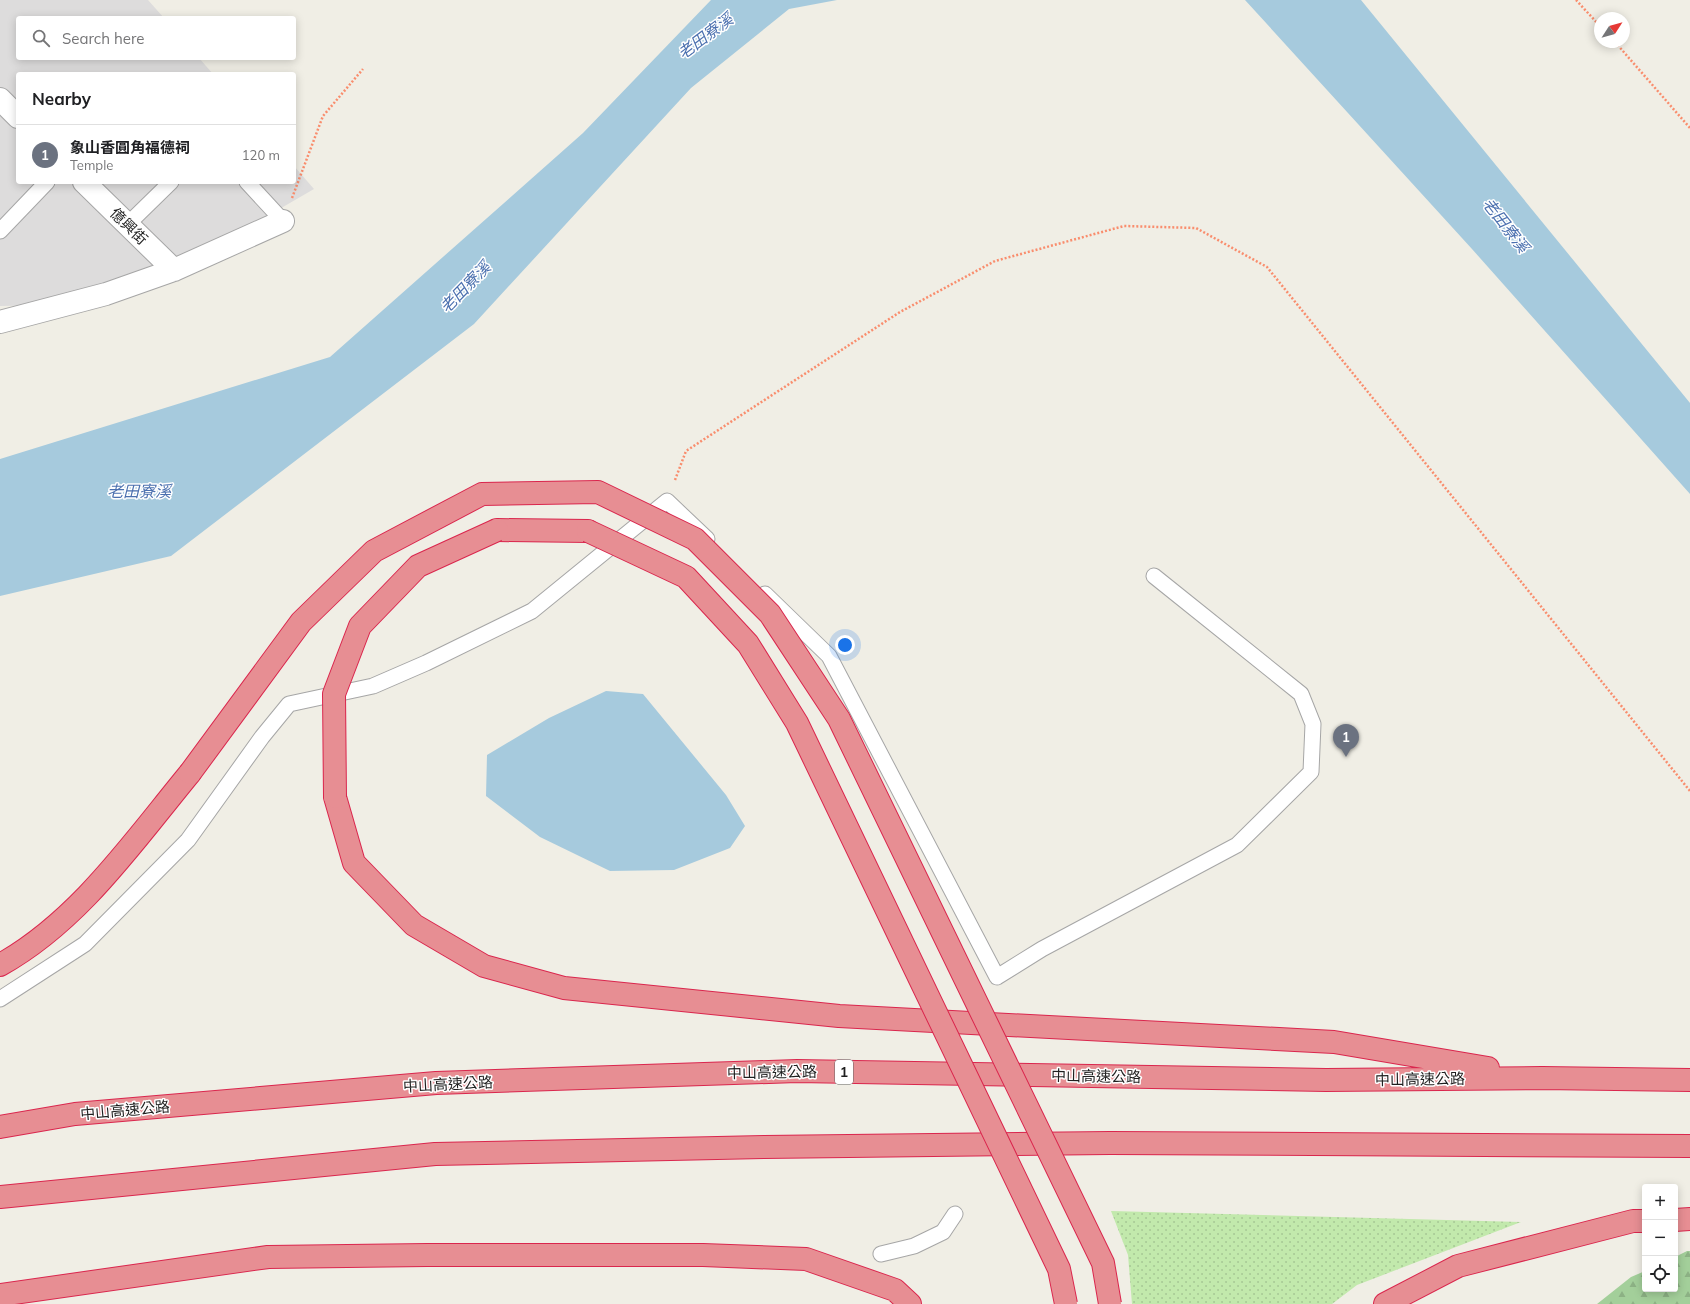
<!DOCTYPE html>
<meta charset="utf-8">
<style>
:root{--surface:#fff;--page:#f2f2f2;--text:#202124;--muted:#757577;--line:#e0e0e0;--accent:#7c3aed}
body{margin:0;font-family:Mulish,"Noto Sans TC",sans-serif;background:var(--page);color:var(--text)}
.controls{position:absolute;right:12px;bottom:12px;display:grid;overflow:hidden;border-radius:4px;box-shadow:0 2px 10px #0003}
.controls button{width:36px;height:36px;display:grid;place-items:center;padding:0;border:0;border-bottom:1px solid var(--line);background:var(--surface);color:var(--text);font:20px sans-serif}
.compass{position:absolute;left:1594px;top:12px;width:36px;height:36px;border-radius:50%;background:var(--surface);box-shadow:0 2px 10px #0003;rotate:54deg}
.you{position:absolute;left:845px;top:645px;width:14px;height:14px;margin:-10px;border:3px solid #fff;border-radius:50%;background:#1a73e8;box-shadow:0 0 0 6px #1a73e833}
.badge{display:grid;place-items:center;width:26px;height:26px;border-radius:50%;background:var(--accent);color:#fff;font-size:13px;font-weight:700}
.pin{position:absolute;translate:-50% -33px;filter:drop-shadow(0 1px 2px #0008)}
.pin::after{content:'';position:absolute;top:21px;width:14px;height:12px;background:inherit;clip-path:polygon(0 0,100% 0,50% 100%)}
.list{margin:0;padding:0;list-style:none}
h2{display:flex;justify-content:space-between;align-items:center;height:52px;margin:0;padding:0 16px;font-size:17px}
h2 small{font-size:13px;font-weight:400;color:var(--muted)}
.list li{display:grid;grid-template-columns:26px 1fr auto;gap:12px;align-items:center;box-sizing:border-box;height:60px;padding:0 16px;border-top:1px solid var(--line)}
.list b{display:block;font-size:15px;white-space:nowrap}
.list p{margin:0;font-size:13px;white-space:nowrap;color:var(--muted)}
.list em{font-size:13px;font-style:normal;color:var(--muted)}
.icon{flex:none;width:22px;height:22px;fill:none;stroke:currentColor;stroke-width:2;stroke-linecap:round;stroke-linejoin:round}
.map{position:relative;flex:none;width:1690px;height:1304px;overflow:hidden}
.search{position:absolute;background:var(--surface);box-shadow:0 2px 10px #0003;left:16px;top:16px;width:280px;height:44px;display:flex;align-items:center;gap:10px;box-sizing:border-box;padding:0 14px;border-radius:4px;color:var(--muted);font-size:15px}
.panel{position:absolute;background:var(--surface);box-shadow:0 2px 10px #0003;left:16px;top:72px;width:280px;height:112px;border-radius:4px}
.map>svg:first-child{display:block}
</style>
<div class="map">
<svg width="1690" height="1304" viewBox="0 0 1690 1304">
<defs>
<pattern id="grass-dots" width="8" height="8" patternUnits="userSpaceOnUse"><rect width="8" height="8" fill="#c2e9ac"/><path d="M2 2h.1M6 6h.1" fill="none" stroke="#a6c794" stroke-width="1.8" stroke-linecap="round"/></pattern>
<pattern id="forest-firs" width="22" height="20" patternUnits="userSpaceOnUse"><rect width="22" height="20" fill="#a3cf9a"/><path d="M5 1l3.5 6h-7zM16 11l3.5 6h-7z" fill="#8cb184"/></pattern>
</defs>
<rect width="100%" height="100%" fill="#f0eee5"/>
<path fill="#dddcdc" d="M0 0H148L164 18H18V58H199L213 74H18V182H294V166L314 189 174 270 109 304 0 306Z"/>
<path fill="url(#grass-dots)" d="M1111 1211 1521 1222 1357 1285 1332 1304H1132L1128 1255Z"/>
<path fill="url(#forest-firs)" d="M1687 1251H1690V1304H1597L1631 1277 1645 1271V1289H1675V1257Z"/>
<path fill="#a6cadd" d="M711 0H837L789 9 691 88 474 324 171 556 0 596V459L330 357 583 133Z
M1245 0H1361L1690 403V494L1472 249Z
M606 691 643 694 726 795 745 826 730 848 674 870 610 871 540 837 486 796 487 755 549 718Z"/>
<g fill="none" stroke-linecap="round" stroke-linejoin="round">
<defs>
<path id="service" d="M247 182 283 221
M128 224 171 182
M0 231 47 182
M765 594 829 656 997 977 1042 949 1237 845 1311 772 1313 724 1301 694 1154 576
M0 999 85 944 188 840 262 737 289 704 373 686 426 663 532 611 667 501 707 539
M881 1254 914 1246 943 1232 955 1214"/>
<path id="minor" d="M0 99 18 117
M84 182 174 270
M0 322 106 294 174 270 283 221"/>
<path id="motorway" d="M497 530 588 531
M335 797 354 863 414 925 484 966 564 988 839 1016 1334 1042 1488 1068
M0 965C79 921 133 842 190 773
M0 1127 75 1114 436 1083 797 1071 1326 1080 1542 1078 1690 1080
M0 1197 435 1154 764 1147 1110 1143 1690 1146
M1675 1220 1690 1219
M0 1295 268 1257 427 1255H703L806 1259 895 1290 910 1304
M1385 1304 1458 1266 1633 1221H1645"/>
</defs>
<use href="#service" stroke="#a6a6a6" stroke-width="17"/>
<use href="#minor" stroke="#a6a6a6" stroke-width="24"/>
<use href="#motorway" stroke="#da264d" stroke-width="24"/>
<path stroke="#f98d6d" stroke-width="2.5" stroke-dasharray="2 2" stroke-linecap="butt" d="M1576 0 1600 26
M1615 42 1690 128
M292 198 323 116 363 69
M675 480 686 451 900 312 995 261 1124 226 1196 228 1267 267 1690 791"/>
<use href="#service" stroke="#fff" stroke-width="15"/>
<use href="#minor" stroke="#fff" stroke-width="22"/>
<use href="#motorway" stroke="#e78e93" stroke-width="22"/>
<defs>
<path id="motorway-bridge" d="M588 531 686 577 748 644 797 723 1059 1269 1066 1304
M190 773 301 622 374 551 482 494 598 492 695 539 770 614 839 719 1103 1263 1110 1304
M335 797 334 694 360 626 418 566 497 530"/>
</defs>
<use href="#motorway-bridge" stroke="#da264d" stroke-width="24" stroke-linecap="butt"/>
<use href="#motorway-bridge" stroke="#e78e93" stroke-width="22"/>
</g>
<g text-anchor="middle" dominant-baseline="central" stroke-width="3" stroke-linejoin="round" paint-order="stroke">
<rect fill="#fff" stroke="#626262" stroke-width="1" x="835" y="1060" width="18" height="24" rx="3"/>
<g font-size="14" font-weight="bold" fill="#1f1f1f">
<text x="844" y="1072">1</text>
</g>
<g font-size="15" fill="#1f1f1f" stroke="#fff">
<text transform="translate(129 226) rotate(44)">億興街</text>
<text transform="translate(772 1072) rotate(-1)">中山高速公路</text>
<text transform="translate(1096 1076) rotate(1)">中山高速公路</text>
<text transform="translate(1420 1079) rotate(-1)">中山高速公路</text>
<text transform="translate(448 1084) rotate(-3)">中山高速公路</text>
<text transform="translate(125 1110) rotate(-5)">中山高速公路</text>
</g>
<g font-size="16" font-style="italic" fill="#4b70af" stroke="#fff">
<text transform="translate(705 36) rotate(-37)">老田寮溪</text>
<text transform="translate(1506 225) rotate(52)">老田寮溪</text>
<text transform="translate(465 287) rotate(-46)">老田寮溪</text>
<text x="139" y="491">老田寮溪</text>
</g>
</g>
</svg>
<div class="controls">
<button>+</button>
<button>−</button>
<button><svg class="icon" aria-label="locate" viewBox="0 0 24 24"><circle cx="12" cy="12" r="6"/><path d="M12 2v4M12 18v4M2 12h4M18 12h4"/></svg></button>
</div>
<svg class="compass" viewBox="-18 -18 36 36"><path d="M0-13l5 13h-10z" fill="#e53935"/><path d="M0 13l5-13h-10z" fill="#757577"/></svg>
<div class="you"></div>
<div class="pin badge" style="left:1346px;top:757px;background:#6b7280">1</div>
<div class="search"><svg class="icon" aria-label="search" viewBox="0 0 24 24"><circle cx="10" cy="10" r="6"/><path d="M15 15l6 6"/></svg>Search here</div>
<section class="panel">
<h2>Nearby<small></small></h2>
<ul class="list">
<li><span class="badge" style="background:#6b7280">1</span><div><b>象山香圓角福德祠</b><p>Temple</p></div><em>120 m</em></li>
</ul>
</section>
</div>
